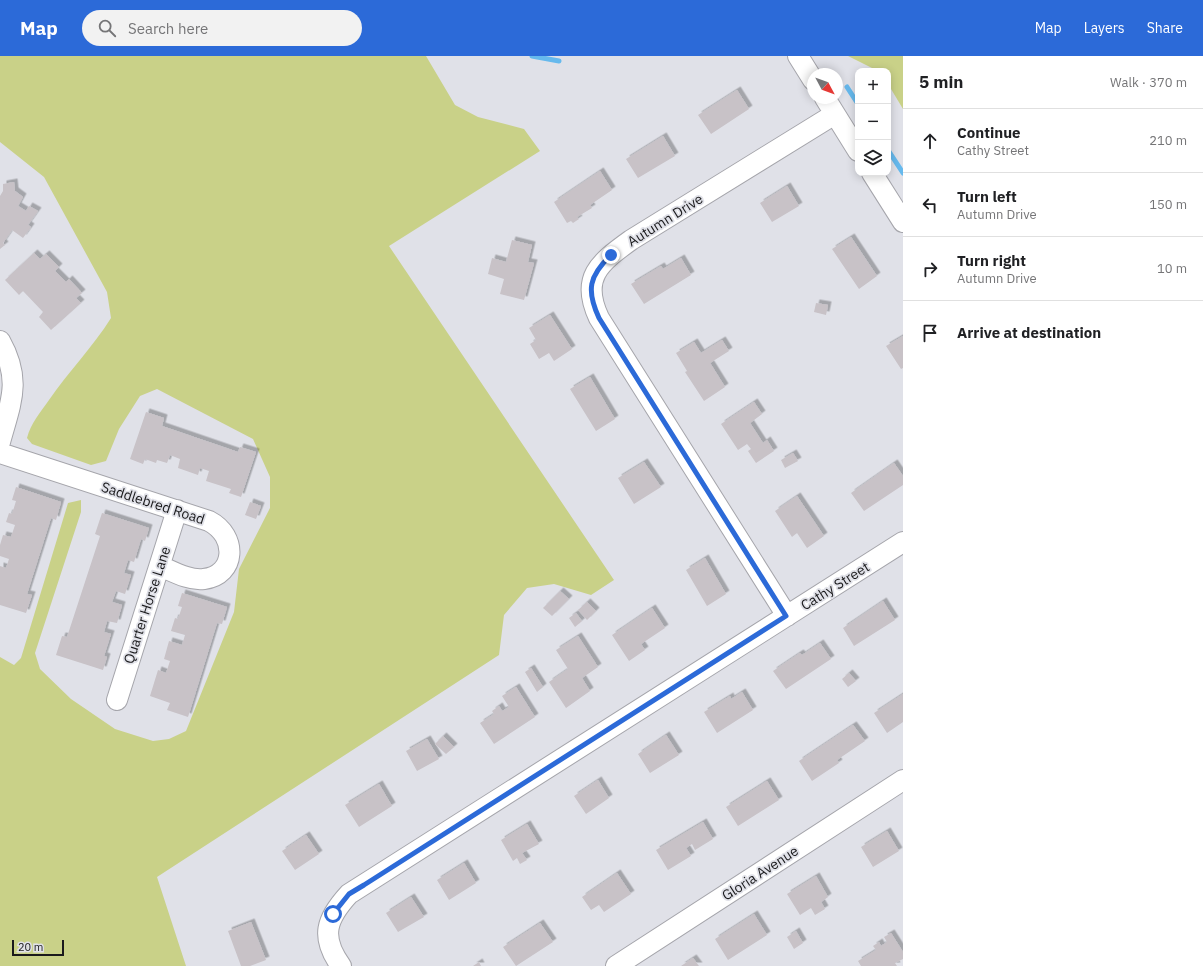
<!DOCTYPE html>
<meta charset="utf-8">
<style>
:root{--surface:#fff;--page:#f2f2f2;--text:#202124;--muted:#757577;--line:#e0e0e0;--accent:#2c6ad8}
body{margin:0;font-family:"IBM Plex Sans",sans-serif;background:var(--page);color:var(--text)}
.controls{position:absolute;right:12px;top:12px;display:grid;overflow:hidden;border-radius:8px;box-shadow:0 2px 10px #0003}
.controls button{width:36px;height:36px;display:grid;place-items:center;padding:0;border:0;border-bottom:1px solid var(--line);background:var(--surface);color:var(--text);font:20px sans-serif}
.compass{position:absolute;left:807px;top:12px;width:36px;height:36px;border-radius:50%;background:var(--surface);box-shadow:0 2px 10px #0003;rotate:131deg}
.scale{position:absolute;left:12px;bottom:10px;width:52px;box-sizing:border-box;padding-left:4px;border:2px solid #1a1a1c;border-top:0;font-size:11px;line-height:14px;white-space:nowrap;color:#1a1a1c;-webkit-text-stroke:3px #e0e1e8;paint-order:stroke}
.stop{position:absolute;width:12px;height:12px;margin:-9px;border:3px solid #2c6ad8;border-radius:50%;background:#fff}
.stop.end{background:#2c6ad8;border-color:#fff;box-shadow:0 1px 4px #0008}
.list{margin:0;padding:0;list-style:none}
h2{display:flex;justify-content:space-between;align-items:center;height:52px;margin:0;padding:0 16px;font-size:17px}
h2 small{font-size:13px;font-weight:400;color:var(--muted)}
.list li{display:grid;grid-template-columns:26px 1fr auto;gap:12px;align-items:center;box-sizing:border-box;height:64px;padding:0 16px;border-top:1px solid var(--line)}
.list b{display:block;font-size:15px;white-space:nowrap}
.list p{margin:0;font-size:13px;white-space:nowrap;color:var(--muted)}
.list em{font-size:13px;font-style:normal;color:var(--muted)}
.icon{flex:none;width:22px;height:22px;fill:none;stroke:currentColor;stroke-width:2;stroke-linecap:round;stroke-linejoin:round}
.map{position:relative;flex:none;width:903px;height:910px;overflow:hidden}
header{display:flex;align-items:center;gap:24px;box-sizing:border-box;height:56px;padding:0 20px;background:var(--accent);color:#fff}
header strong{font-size:19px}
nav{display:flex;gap:22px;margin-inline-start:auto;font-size:14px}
.search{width:280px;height:36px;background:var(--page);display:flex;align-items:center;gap:10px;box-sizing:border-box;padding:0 14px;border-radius:22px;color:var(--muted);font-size:15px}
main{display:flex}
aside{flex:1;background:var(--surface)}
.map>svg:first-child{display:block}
</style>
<header>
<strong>Map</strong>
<div class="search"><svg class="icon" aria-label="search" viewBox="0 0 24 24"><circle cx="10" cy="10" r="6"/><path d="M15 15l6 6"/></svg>Search here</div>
<nav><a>Map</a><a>Layers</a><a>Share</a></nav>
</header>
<main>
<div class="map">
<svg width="903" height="910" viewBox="0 0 903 910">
<defs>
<filter id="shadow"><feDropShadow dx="3.5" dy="-3.5" stdDeviation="0" flood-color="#0004"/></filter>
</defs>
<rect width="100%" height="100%" fill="#e0e1e8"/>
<path fill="#c9d188" d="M0 0H426L455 49 478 61 524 73 540 95 389 190 614 524 591 539 554 528 527 532 504 559 499 599 157 821 186 910H0V601L14 609 21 602 68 447 81 444V456L35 597 40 613 71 643 115 673 153 685 169 683 186 675 234 556 239 513 270 452V421L253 383 157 333 140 340 119 373 106 405 91 409 32 388 27 382C31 367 40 357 49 344 68 316 93 291 111 262L107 236 44 121 0 86Z
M848 0H903V53L888 28V15H878Z"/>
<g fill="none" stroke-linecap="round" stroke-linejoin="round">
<path stroke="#66b9ed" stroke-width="5" d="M532 0 559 5
M847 31 858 48
M888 94 903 117"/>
</g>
<path fill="#c8c2c7" filter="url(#shadow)" d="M737 34 749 53 711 78 698 59Z
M663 80 675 100 638 122 626 103Z
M600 115 612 134 590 149 592 152 577 161 579 163 573 167 571 165 567 167 554 146Z
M14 126 15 135 23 141 18 150 26 155 29 150 38 155 28 169 31 171 23 182 12 174 3 187 5 189 0 193V140L3 135V128Z
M787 130 799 150 772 166 760 147Z
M851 181 877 220 859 233 832 193Z
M512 184 532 189 528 206 534 207 524 244 500 238 504 223 488 218 492 202 506 206Z
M34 197 40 203 46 198 59 211 55 215 66 226 69 223 82 237 76 242 81 247 51 274 39 261 43 256 23 235 19 239 5 224Z
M681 202 691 219 644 248 631 228 661 210 663 213Z
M816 247 828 249 826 259 814 256Z
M550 259 572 293 554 305 549 297 539 303 530 288 536 284 529 272Z
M903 280V312L901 313 886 290Z
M722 284 729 295 710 307 725 331 704 345 685 316 687 315 676 297 694 286 701 297Z
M590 321 615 363 596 375 570 333Z
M754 346 762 358 750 367 763 387 767 384 774 395 756 407 748 395 751 393 747 388 738 394 721 368Z
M146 356 164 362 162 370 238 396 240 391 256 396 241 441 229 437 231 433 206 425 209 415 200 412 198 419 178 412 180 403 170 399 167 407 157 404 156 407 145 403 143 408 130 403Z
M793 397 798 405 785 412 781 404Z
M644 406 661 431 634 448 618 422Z
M894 407 903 420V429L864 455 851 437Z
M16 431 61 446 56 464 51 462 27 538 32 539 26 557 0 549V510L6 512 9 503 0 500V489L3 479 11 481 15 469 6 466 9 457 12 458 16 445 12 444Z
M797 440 824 480 807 492 797 477 792 481 775 455Z
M250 446 261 450 256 463 245 459Z
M102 457 149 472 145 485 141 483 134 506 128 504 124 517 131 519 125 538 116 535 112 546 122 549 117 567 107 565 104 576 111 578 104 600 107 601 103 614 56 599 62 580 67 581 100 480 95 478Z
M705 502 726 538 707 550 686 514Z
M560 535 569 543 552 560 543 552Z
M182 537 227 551 222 568 217 567 188 661 167 654 170 647 150 640 158 614 166 617 170 605 164 603 169 585 182 589 185 579 171 575 175 562 178 563 182 551 178 550Z
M883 545 895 564 854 590 843 572Z
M587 546 596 555 587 564 578 554Z
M652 552 665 572 641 588 645 594 629 605 612 579Z
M576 557 582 565 575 571 569 562Z
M578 580 598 611 582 622 590 635 566 652 549 626 568 613 556 594Z
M820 587 831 603 786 633 773 615 800 597 802 599Z
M531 612 543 631 537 636 525 616Z
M849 617 856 625 848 631 842 623Z
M516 631 535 661 494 688 480 667 494 658 492 655 499 650 502 655 509 651 502 640Z
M742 636 753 654 717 677 704 656 730 640 731 643Z
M903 638V666L887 677 874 657Z
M853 669 865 685 837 704 839 707 812 725 799 705Z
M666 679 679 699 650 717 638 698Z
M443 680 454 691 446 698 435 688Z
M427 683 439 703 417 715 406 695Z
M598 724 609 742 586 758 574 740Z
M767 725 779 744 738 770 726 751Z
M379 728 392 750 359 771 345 749Z
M703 766 713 783 695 794 692 788 686 792 691 800 668 814 656 794Z
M527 768 539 788 522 797 527 804 520 808 517 802 513 805 501 784Z
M887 775 899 795 873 811 861 791Z
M306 779 319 798 295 814 282 795Z
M464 807 476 827 449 844 437 824Z
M617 817 631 838 604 856 599 849 591 854 582 841Z
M816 820 828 841 821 846 825 853 815 859 811 852 800 859 787 838Z
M411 841 424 861 398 876 386 857Z
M754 858 767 879 728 904 715 883Z
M251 866 266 904 250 910H241L228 875Z
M540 867 553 886 516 910 503 891Z
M796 875 803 887 794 893 787 881Z
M891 877 903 896V903L895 907 897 910H861L858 905 876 894 873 890 879 886 881 890 887 886 884 881Z
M693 902 699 910H681Z
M479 906 481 910H473Z"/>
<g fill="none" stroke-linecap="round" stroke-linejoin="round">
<defs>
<path id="minor" d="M798 0 813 24
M825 42 858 95
M872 117 903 166
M0 285C22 324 11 346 0 386
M0 397 209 465C238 480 236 519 204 523 190 525 174 516 160 510
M787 560 599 262C580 222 599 207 631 184L835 58
M117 644 177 454
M341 910C320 881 326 863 349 838L903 486
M616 910 903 724"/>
</defs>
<use href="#minor" stroke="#a5a5ab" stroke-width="22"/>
<use href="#minor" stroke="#fff" stroke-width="20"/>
</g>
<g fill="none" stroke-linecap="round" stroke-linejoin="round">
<path stroke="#2c6ad8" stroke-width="5" d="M333 858 349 838 364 829 786 560 599 262C586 234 589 220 611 199"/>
</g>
<g text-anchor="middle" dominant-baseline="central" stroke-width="3.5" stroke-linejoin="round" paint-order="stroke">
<g font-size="14" fill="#1a1a1c" stroke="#e0e1e8">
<text transform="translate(665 164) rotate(-32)">Autumn Drive</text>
<text transform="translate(153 447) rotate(18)">Saddlebred Road</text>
<text transform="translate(835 530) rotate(-32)">Cathy Street</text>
<text transform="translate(147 549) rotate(-72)">Quarter Horse Lane</text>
<text transform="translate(760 817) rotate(-33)">Gloria Avenue</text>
</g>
</g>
</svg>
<div class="controls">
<button>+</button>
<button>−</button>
<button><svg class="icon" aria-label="layers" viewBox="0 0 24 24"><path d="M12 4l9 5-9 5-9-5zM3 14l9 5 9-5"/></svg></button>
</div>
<svg class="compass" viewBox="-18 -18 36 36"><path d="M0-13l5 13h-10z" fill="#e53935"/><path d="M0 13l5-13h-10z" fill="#757577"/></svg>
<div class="scale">20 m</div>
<div class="stop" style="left:333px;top:858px"></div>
<div class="stop end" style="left:611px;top:199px"></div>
</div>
<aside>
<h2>5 min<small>Walk · 370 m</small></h2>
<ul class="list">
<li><svg class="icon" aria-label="ahead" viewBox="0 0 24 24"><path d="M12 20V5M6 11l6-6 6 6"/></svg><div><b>Continue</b><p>Cathy Street</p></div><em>210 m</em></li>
<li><svg class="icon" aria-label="left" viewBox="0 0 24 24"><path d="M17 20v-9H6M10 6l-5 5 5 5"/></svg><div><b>Turn left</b><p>Autumn Drive</p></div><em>150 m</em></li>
<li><svg class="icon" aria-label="right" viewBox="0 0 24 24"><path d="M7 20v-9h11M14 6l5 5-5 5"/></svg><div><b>Turn right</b><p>Autumn Drive</p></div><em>10 m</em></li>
<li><svg class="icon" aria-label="arrive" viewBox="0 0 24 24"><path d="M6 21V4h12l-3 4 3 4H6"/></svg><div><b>Arrive at destination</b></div></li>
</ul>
</aside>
</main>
